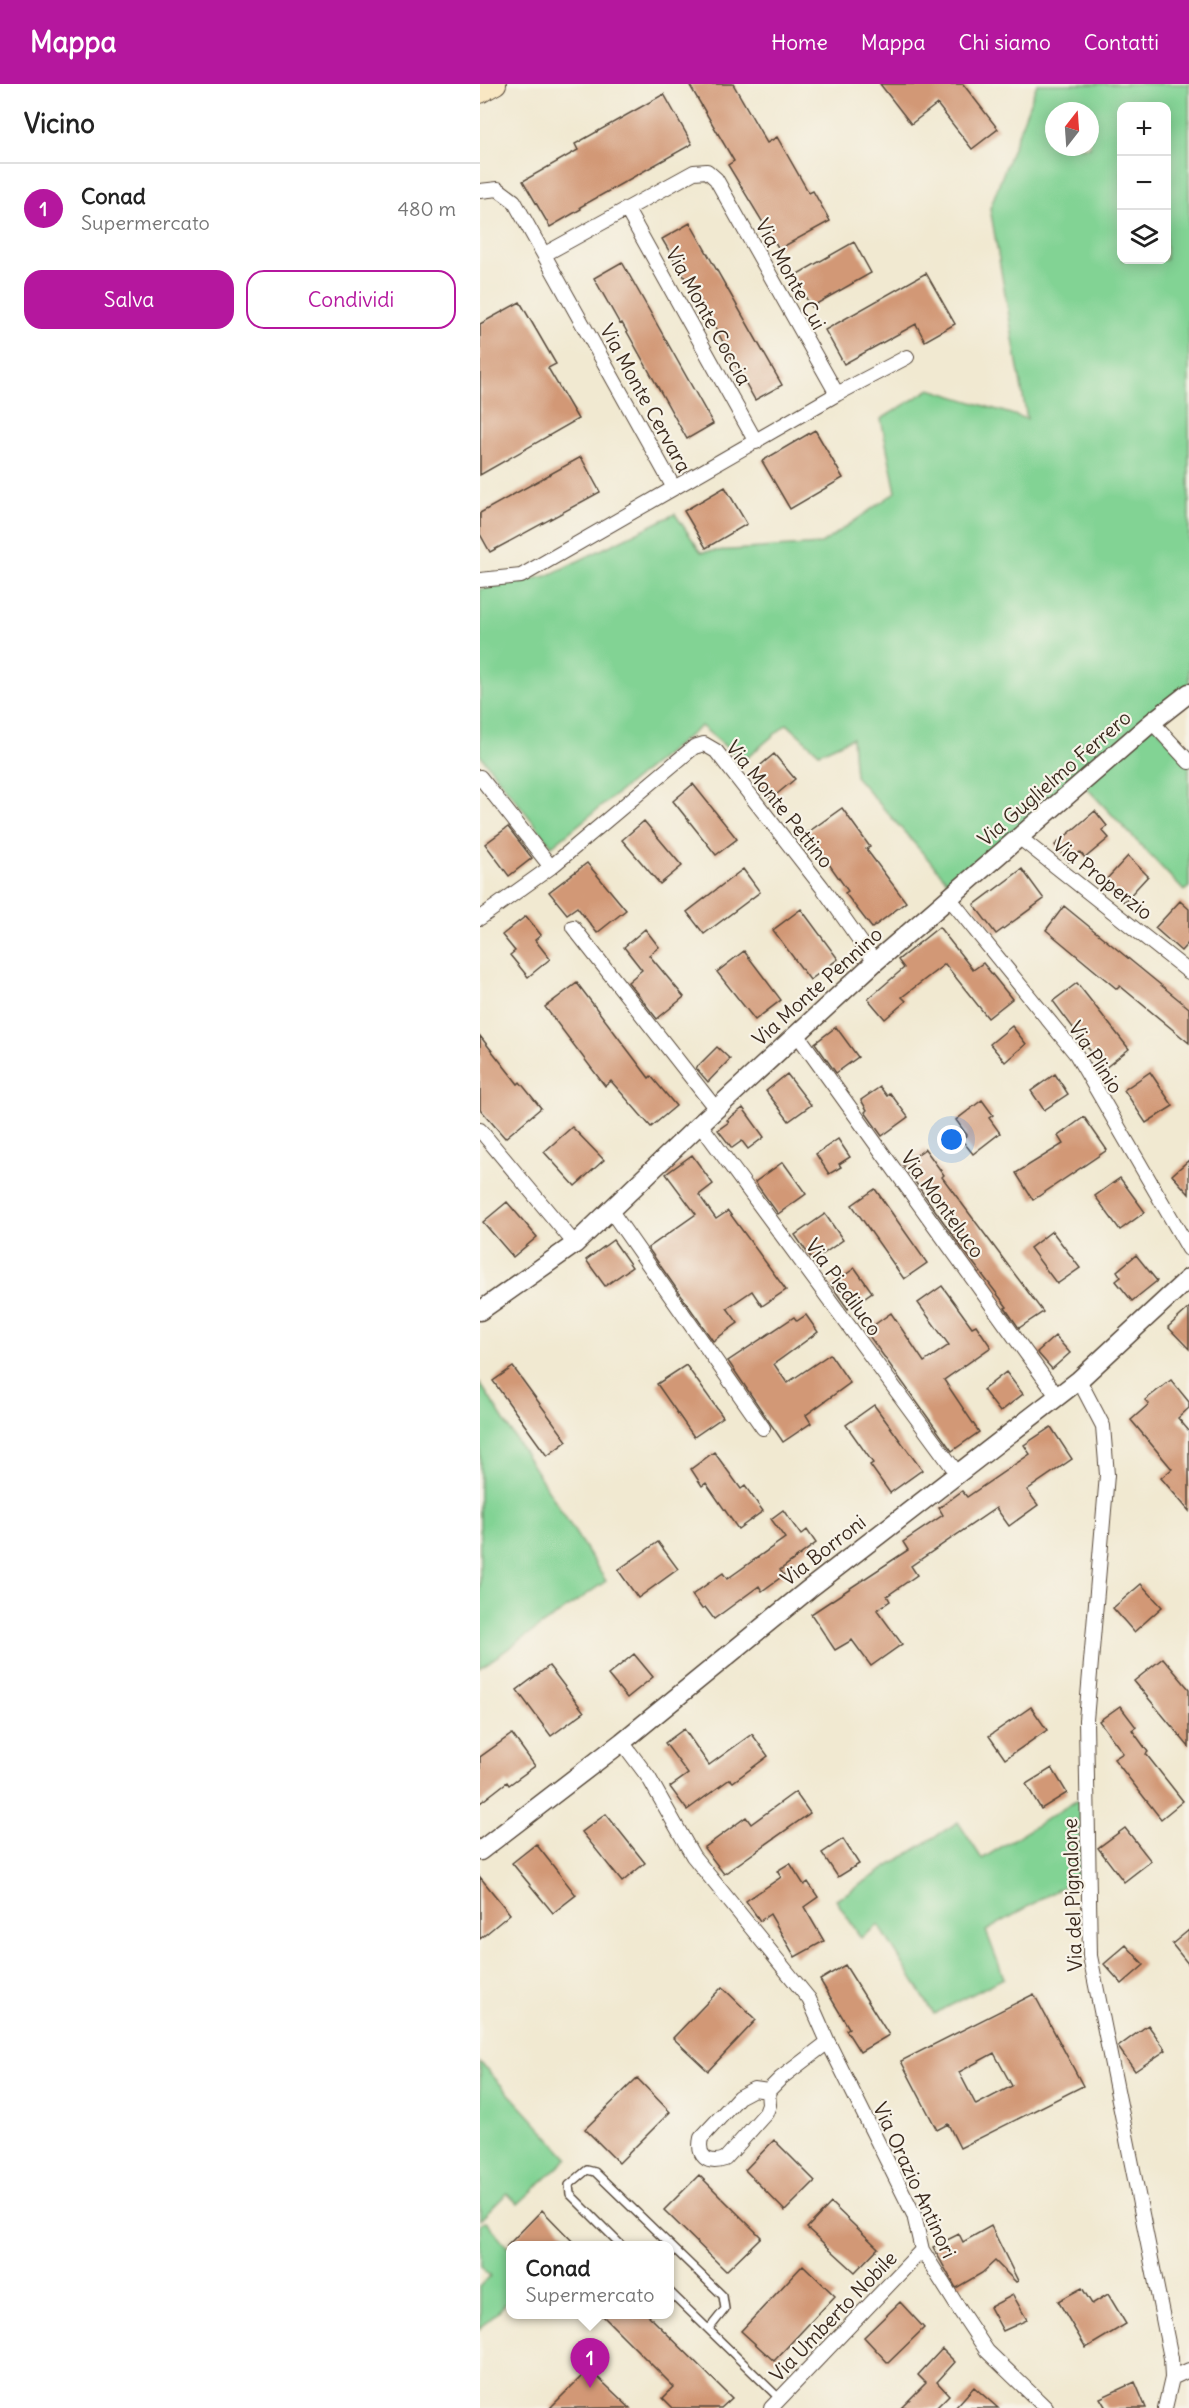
<!DOCTYPE html>
<html lang="it">
<meta charset="utf-8">
<style>
:root{--surface:#fff;--page:#f2f2f2;--text:#222;--muted:#767676;--line:#e0e0e0;--accent:#b5179e}
body{margin:0;font-family:Delius,sans-serif;background:var(--page);color:var(--text)}
.controls{position:absolute;right:18px;top:18px;display:grid;overflow:hidden;border-radius:12px;box-shadow:0 3px 15px #0003}
.controls button{width:54px;height:54px;display:grid;place-items:center;padding:0;border:0;border-bottom:2px solid var(--line);background:var(--surface);color:var(--text);font:30px sans-serif}
.compass{position:absolute;left:565px;top:18px;width:54px;height:54px;border-radius:50%;background:var(--surface);box-shadow:0 3px 15px #0003;rotate:17deg}
.you{position:absolute;left:472px;top:1056px;width:21px;height:21px;margin:-15px;border:4px solid #fff;border-radius:50%;background:#1a73e8;box-shadow:0 0 0 9px #1a73e833}
.badge{display:grid;place-items:center;width:39px;height:39px;border-radius:50%;background:var(--accent);color:#fff;font-size:20px;font-weight:700}
.pin{position:absolute;translate:-50% -50px;filter:drop-shadow(0 2px 3px #0008)}
.pin::after{content:'';position:absolute;top:32px;width:21px;height:18px;background:inherit;clip-path:polygon(0 0,100% 0,50% 100%)}
.popup{position:absolute;left:26px;top:2157px;width:168px;height:78px;box-sizing:border-box;display:grid;place-content:center;border-radius:12px;background:var(--surface);filter:drop-shadow(0 2px 4px #0005);font-size:20px;white-space:nowrap;color:var(--muted)}
.popup b{font-size:22px;color:var(--text)}
.popup::after{content:'';position:absolute;left:50%;top:100%;margin-left:-12px;border:12px solid transparent;border-top-color:var(--surface)}
.list{margin:0;padding:0;list-style:none}
h2{display:flex;justify-content:space-between;align-items:center;height:78px;margin:0;padding:0 24px;font-size:26px}
h2 small{font-size:20px;font-weight:400;color:var(--muted)}
.list li{display:grid;grid-template-columns:39px 1fr auto;gap:18px;align-items:center;box-sizing:border-box;height:90px;padding:0 24px;border-top:2px solid var(--line)}
.list b{display:block;font-size:22px;white-space:nowrap}
.list p{margin:0;font-size:20px;white-space:nowrap;color:var(--muted)}
.list em{font-size:20px;font-style:normal;color:var(--muted)}
.actions{display:flex;gap:12px;padding:18px 24px}
.actions a{flex:1;padding:14px 0;border:2px solid var(--accent);border-radius:18px;text-align:center;font-size:21px;color:var(--accent)}
.actions .main{background:var(--accent);color:#fff}
.icon{flex:none;width:33px;height:33px;fill:none;stroke:currentColor;stroke-width:2;stroke-linecap:round;stroke-linejoin:round}
.map{position:relative;flex:none;width:709px;height:2324px;overflow:hidden}
header{display:flex;align-items:center;gap:36px;box-sizing:border-box;height:84px;padding:0 30px;background:var(--accent);color:#fff}
header strong{font-size:28px}
nav{display:flex;gap:33px;margin-inline-start:auto;font-size:21px}
main{display:flex}
aside{flex:1;background:var(--surface)}
.map>svg:first-child{display:block}
</style>
<header>
<strong>Mappa</strong>
<nav><a>Home</a><a>Mappa</a><a>Chi siamo</a><a>Contatti</a></nav>
</header>
<main>
<aside>
<h2>Vicino<small></small></h2>
<ul class="list">
<li><span class="badge">1</span><div><b>Conad</b><p>Supermercato</p></div><em>480 m</em></li>
</ul>
<div class="actions"><a class="main">Salva</a><a>Condividi</a></div>
</aside>
<div class="map">
<svg width="709" height="2324" viewBox="0 0 709 2324">
<rect width="100%" height="100%" fill="#f7f3e8"/>
<filter id="ink" filterUnits="userSpaceOnUse"><feTurbulence type="fractalNoise" baseFrequency=".0167" numOctaves="2"/><feDisplacementMap in="SourceGraphic" scale="12" xChannelSelector="R" yChannelSelector="G"/><feConvolveMatrix kernelMatrix="1 2 1 2 8 2 1 2 1" color-interpolation-filters="sRGB"/></filter>
<filter id="wash" filterUnits="userSpaceOnUse"><feTurbulence type="fractalNoise" baseFrequency=".008" numOctaves="4" result="noise"/><feDisplacementMap in="SourceGraphic" scale="24" xChannelSelector="R" yChannelSelector="G"/><feGaussianBlur stdDeviation="1.35" result="paint"/><feColorMatrix in="noise" values="0 0 0 0 0 0 0 0 0 0 0 0 0 0 0 0 0 1.4 0 .05"/><feComposite in="paint" operator="in"/></filter>
<g filter="url(#wash)">
<rect width="100%" height="100%" fill="#f1e9d1"/>
<path fill="#82d394" stroke="#5e7e59" stroke-width="1.5" fill-rule="evenodd" d="M557 0H709V600L470 800 375 692 372 654 339 669 307 640 263 677 221 642 72 762 0 671V505L67 492 195 430 221 468 341 460 416 408 401 335 450 305 547 335 510 124ZM642 22H686V176H642ZM574 27H610V63H574Z
M672 638 709 679V803L704 807 603 700Z
M0 1299 126 1497 0 1584Z
M599 1715 601 1792 506 1847 524 1894 454 1930 399 1841 381 1854 356 1816 478 1738 502 1775Z
M0 1978 88 2074 38 2120 27 2109 0 2136Z
M6 2137 30 2166V2215L0 2246V2203L10 2192 0 2182V2141Z"/>
<g id="blocks">
<path fill="#d29876" fill-rule="evenodd" d="M209 0H253L287 59 297 53 329 109 333 107 350 137 299 165 248 81 254 77Z
M400 0H483L518 45 492 65 457 20 431 40Z
M184 10 212 60 100 123 101 125 70 143 43 97 98 66 95 60Z
M210 139 302 301 275 316 211 200 209 201 182 155Z
M374 158 391 189 331 223 314 192Z
M142 178 233 340 207 355 142 239 140 240 114 194Z
M446 189 475 240 445 257 436 240 364 280 345 246Z
M40 218 76 280 68 284 98 335 0 391V240Z
M335 346 363 394 310 425 282 377Z
M101 373 120 408 10 468 0 450V429Z
M245 403 267 440 226 464 204 427Z
M294 670 315 695 291 715 270 690Z
M213 700 257 755 236 771 193 717Z
M362 724 390 763 386 765 426 818 392 844 365 809 368 807 327 749Z
M615 727 627 742 622 746 629 754 605 774 600 768 589 778 575 761Z
M164 737 202 782 180 800 142 756Z
M28 743 52 774 29 792 5 760Z
M648 772 668 792 644 818 623 799Z
M107 779 146 826 117 849 97 823 87 830 69 808Z
M263 785 280 808 224 850 207 828Z
M542 785 564 815 516 850 494 821Z
M700 817 709 825V858L701 867 675 844Z
M584 822 709 924V959L640 902 637 905 566 846Z
M321 825 358 875 330 896 293 846Z
M46 832 61 851 55 856 70 875 48 893 30 871 35 867 22 851Z
M459 843 493 886 503 879 532 915 508 934 465 880 422 913 426 917 405 935 388 915 424 884 418 876Z
M165 845 179 863 169 871 204 913 177 935 148 898 162 886 144 863Z
M264 867 301 916 275 936 237 888Z
M97 899 169 994 171 992 196 1022 171 1043 131 997 125 1002 65 923Z
M597 899 649 965 624 985 573 917Z
M532 942 546 960 525 978 510 960Z
M356 943 378 973 356 989 335 959Z
M0 952 38 1000 40 998 61 1024 25 1054 0 1025Z
M237 963 250 975 228 998 216 984Z
M670 988 693 1022 666 1039 644 1006Z
M307 990 331 1021 309 1037 286 1007Z
M575 990 588 1010 564 1026 551 1007Z
M400 1003 407 1012 410 1009 428 1033 402 1052 385 1028 387 1026 381 1016Z
M502 1016 513 1031 509 1034 520 1049 493 1070 481 1055 487 1051 476 1036Z
M263 1024 284 1053 268 1065 262 1057 252 1064 238 1046 249 1038 247 1036Z
M604 1033 627 1066 553 1116 536 1089 583 1060 578 1052Z
M92 1043 124 1076 95 1102 64 1068Z
M358 1055 370 1073 359 1080 361 1083 349 1090 336 1070Z
M445 1065 464 1091 462 1093 563 1228 539 1244 525 1224 527 1223 482 1164 423 1081Z
M212 1071 233 1100 219 1111 236 1135 248 1127 306 1206 282 1222 272 1207 247 1224 258 1239 233 1257 168 1164 216 1130 186 1090Z
M709 1076V1110L692 1091Z
M303 1078 326 1110 298 1130 275 1098Z
M640 1094 665 1128 640 1146 615 1112Z
M395 1105 447 1179 424 1195 372 1121Z
M27 1118 57 1153 33 1173 3 1138Z
M345 1130 363 1156 333 1177 315 1151Z
M572 1147 600 1184 577 1200 550 1164Z
M133 1156 152 1183 125 1202 106 1176Z
M656 1171 677 1197 652 1217 636 1197 641 1193 637 1187Z
M375 1184 392 1208 368 1225 351 1201Z
M462 1202 492 1243 496 1241 511 1263 464 1296 499 1348 472 1367 387 1249 396 1243 394 1241 411 1229 444 1278 469 1261 438 1219Z
M709 1224V1265L688 1243Z
M326 1231 338 1248 294 1280 307 1299 350 1270 370 1299 326 1331 331 1339 303 1358 248 1277 314 1233 317 1237Z
M575 1252 590 1269 572 1285 557 1268Z
M206 1281 243 1333 214 1353 177 1300Z
M33 1283 87 1357 67 1372 13 1297Z
M526 1288 543 1310 520 1328 503 1306Z
M691 1296 709 1318V1324L698 1334 709 1347V1427L681 1394 692 1385 651 1336 669 1320 665 1316Z
M394 1321 442 1386 410 1409 390 1381 393 1379 366 1341Z
M571 1343 592 1375 547 1406 558 1421 529 1442 516 1424 431 1482 437 1491 407 1512 410 1517 397 1526 422 1560 391 1582 372 1556 355 1566 331 1530 428 1466 423 1458 463 1431 459 1424 482 1407 487 1413 550 1370 544 1361Z
M234 1368 261 1405 265 1402 283 1427 258 1445 226 1399 222 1402 211 1385Z
M303 1426 321 1451 327 1446 336 1459 300 1486 304 1491 282 1507 279 1502 234 1535 225 1523 222 1525 212 1511 243 1489 247 1495 305 1454 291 1435Z
M178 1458 198 1485 158 1514 138 1486Z
M661 1500 682 1523 654 1548 633 1524Z
M154 1570 173 1593 147 1614 128 1591Z
M683 1574 709 1605V1663L654 1597Z
M69 1582 104 1628 71 1652 37 1606Z
M640 1622 656 1643 652 1646 668 1668 666 1670 703 1717 681 1735 634 1675 643 1669 619 1637Z
M551 1623 567 1646 525 1675 509 1652Z
M204 1645 229 1681 272 1650 288 1672 253 1698 250 1695 207 1726 190 1703 208 1690 185 1659Z
M32 1650 55 1682 29 1701 27 1698 0 1719V1673Z
M572 1684 587 1709 561 1725 546 1700Z
M315 1708 330 1729 244 1790 224 1764 266 1733 271 1740Z
M126 1730 165 1779 142 1798 102 1748Z
M645 1744 671 1777 644 1798 618 1764Z
M363 1755 379 1780 358 1793 342 1769Z
M56 1760 96 1811 73 1829 32 1779Z
M310 1779 324 1801 328 1798 338 1813 324 1823 344 1857 315 1873 290 1830 280 1837 266 1817 301 1793 297 1787Z
M0 1793 30 1830 0 1855Z
M709 1846V1881L692 1860Z
M646 1861 664 1881 642 1900 624 1880Z
M365 1881 409 1951 380 1968 366 1946 369 1944 340 1896Z
M242 1903 276 1936 228 1987 193 1954Z
M554 1910 603 2002 480 2064 468 2040 457 2046 421 1977ZM514 1969 532 2002 496 2021 479 1988Z
M668 1941 686 1966 655 1987 638 1963Z
M157 1994 190 2028 139 2079 105 2045Z
M294 2056 335 2097 305 2127 265 2086Z
M219 2091 281 2153 246 2187 184 2126Z
M351 2119 398 2164 375 2188 327 2144Z
M62 2126 97 2162H27Z
M511 2142 538 2197 536 2198 515 2177 502 2189 476 2204 453 2163 479 2150 483 2158Z
M323 2181 355 2212 294 2277 261 2247Z
M602 2204 612 2220 628 2210 646 2240 606 2264 578 2217Z
M533 2211 547 2236 523 2247 510 2223Z
M420 2218 444 2244 408 2279 384 2253Z
M121 2230H167L252 2314 241 2324H193L183 2314 194 2303Z
M462 2265 475 2278 457 2298 469 2311 456 2324H421L446 2299 438 2291Z
M109 2285 150 2324H70Z
M655 2298 666 2324H626L620 2314Z
M494 2303 518 2324H475Z"/>
</g>
</g>
<g filter="url(#ink)">
<use href="#blocks" fill-opacity="0" stroke="#564739" stroke-width="1.5"/>
<g fill="none" stroke-linecap="round" stroke-linejoin="round">
<defs>
<path id="service" d="M142 2162 90 2110 89 2101 107 2086 115 2088 243 2212 245 2225 229 2245
M189 2207 300 2315"/>
<path id="minor" d="M0 107 18 105 34 117 194 404 41 492 0 496
M147 126 276 358
M65 170 214 88 227 87 236 95 357 310 194 404
M357 310 427 273
M672 638 709 678
M0 693 71 783
M540 754 709 888
M470 815 596 970 709 1165
M0 834 71 783 214 663 224 660 236 667 342 803 395 878
M93 843 236 1025
M317 950 577 1312
M220 1040 477 1389
M0 1046 95 1160
M131 1127 283 1344
M599 1296 623 1342 627 1391 606 1636 610 1872 691 2274 692 2294 685 2324
M142 1658 169 1694 213 1772 329 1915 348 1958 434 2131 442 2166 481 2228 507 2267 566 2324
M288 2007 289 2021 286 2029 245 2075C227 2081 217 2072 221 2054L259 2013 274 2005 288 2007 301 1994 348 1958
M692 2294 709 2286
M291 2324 442 2166"/>
<path id="tertiary" d="M0 1227 95 1160 220 1040 395 878 672 638 709 609
M0 1767 142 1658 329 1505 599 1296 709 1194"/>
<path id="secondary" d="M0 9 16 0"/>
</defs>
<use href="#service" stroke="#564739" stroke-width="10"/>
<use href="#minor" stroke="#564739" stroke-width="16"/>
<use href="#tertiary" stroke="#564739" stroke-width="21"/>
<use href="#secondary" stroke="#564739" stroke-width="22"/>
<use href="#service" stroke="#fff" stroke-width="7"/>
<use href="#minor" stroke="#fff" stroke-width="14"/>
<use href="#tertiary" stroke="#fff" stroke-width="18"/>
<use href="#secondary" stroke="#f9e7c3" stroke-width="20"/>
</g>
</g>
<g text-anchor="middle" dominant-baseline="central" stroke-width="4.5" stroke-linejoin="round" paint-order="stroke">
<g font-size="20" fill="#3b2a1e" stroke="#f7f3e8">
<text transform="translate(311 190) rotate(61)">Via Monte Cui</text>
<text transform="translate(229 232) rotate(61)">Via Monte Coccia</text>
<text transform="translate(166 314) rotate(61)">Via Monte Cervara</text>
<text transform="translate(574 694) rotate(-41)">Via Guglielmo Ferrero</text>
<text transform="translate(300 720) rotate(51)">Via Monte Pettino</text>
<text transform="translate(623 794) rotate(38)">Via Properzio</text>
<text transform="translate(337 902) rotate(-42)">Via Monte Pennino</text>
<text transform="translate(616 973) rotate(57)">Via Plinio</text>
<text transform="translate(463 1120) rotate(54)">Via Monteluco</text>
<text transform="translate(364 1203) rotate(54)">Via Piediluco</text>
<text transform="translate(343 1466) rotate(-38)">Via Borroni</text>
<text transform="translate(592 1811) rotate(-92)">Via del Pignalone</text>
<text transform="translate(435 2096) rotate(65)">Via Orazio Antinori</text>
<text transform="translate(353 2232) rotate(-46)">Via Umberto Nobile</text>
</g>
</g>
</svg>
<div class="controls">
<button>+</button>
<button>−</button>
<button><svg class="icon" aria-label="layers" viewBox="0 0 24 24"><path d="M12 4l9 5-9 5-9-5zM3 14l9 5 9-5"/></svg></button>
</div>
<svg class="compass" viewBox="-18 -18 36 36"><path d="M0-13l5 13h-10z" fill="#e53935"/><path d="M0 13l5-13h-10z" fill="#767676"/></svg>
<div class="you"></div>
<div class="pin badge" style="left:110px;top:2304px">1</div>
<div class="popup"><b>Conad</b>Supermercato</div>
</div>
</main>
